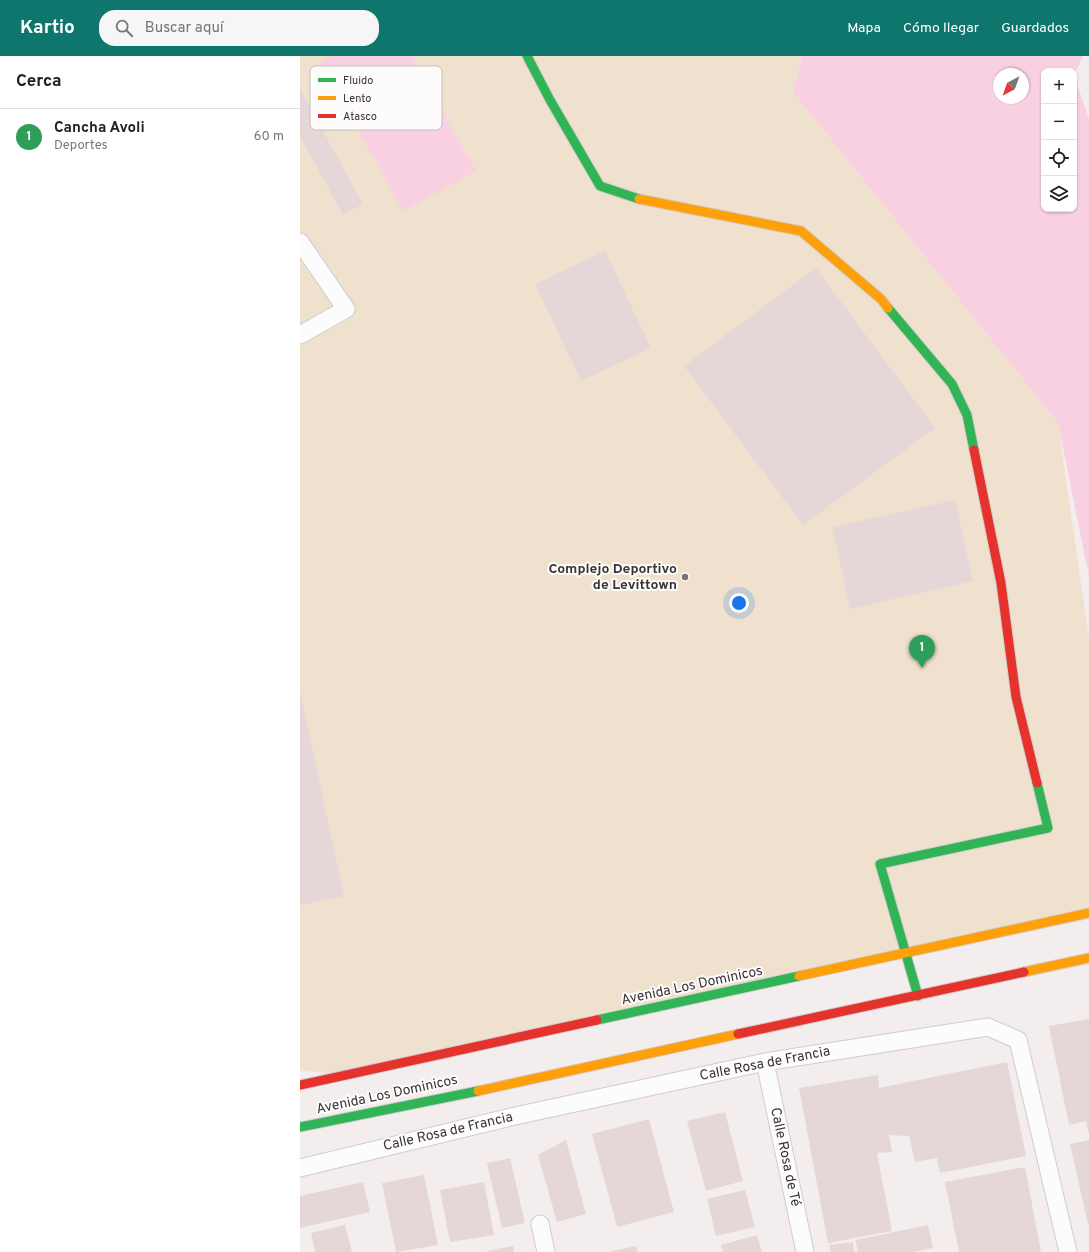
<!DOCTYPE html>
<html lang="es">
<meta charset="utf-8">
<style>
:root{--surface:#fff;--page:#f6f6f6;--text:#222;--muted:#767676;--line:#e0e0e0;--accent:#0f766e}
body{margin:0;font-family:Overpass,sans-serif;background:var(--page);color:var(--text)}
.controls{position:absolute;right:12px;top:12px;display:grid;overflow:hidden;border-radius:8px;box-shadow:0 1px 3px #0004}
.controls button{width:36px;height:36px;display:grid;place-items:center;padding:0;border:0;border-bottom:1px solid var(--line);background:var(--surface);color:var(--text);font:20px sans-serif}
.compass{position:absolute;left:693px;top:12px;width:36px;height:36px;border-radius:50%;background:var(--surface);box-shadow:0 1px 3px #0004;rotate:221deg}
.you{position:absolute;left:439px;top:547px;width:14px;height:14px;margin:-10px;border:3px solid #fff;border-radius:50%;background:#1a73e8;box-shadow:0 0 0 6px #1a73e833}
.badge{display:grid;place-items:center;width:26px;height:26px;border-radius:50%;background:var(--accent);color:#fff;font-size:13px;font-weight:700}
.pin{position:absolute;translate:-50% -33px;filter:drop-shadow(0 1px 2px #0008)}
.pin::after{content:'';position:absolute;top:21px;width:14px;height:12px;background:inherit;clip-path:polygon(0 0,100% 0,50% 100%)}
.list{margin:0;padding:0;list-style:none}
h2{display:flex;justify-content:space-between;align-items:center;height:52px;margin:0;padding:0 16px;font-size:17px}
h2 small{font-size:13px;font-weight:400;color:var(--muted)}
.list li{display:grid;grid-template-columns:26px 1fr auto;gap:12px;align-items:center;box-sizing:border-box;height:56px;padding:0 16px;border-top:1px solid var(--line)}
.list b{display:block;font-size:15px;white-space:nowrap}
.list p{margin:0;font-size:13px;white-space:nowrap;color:var(--muted)}
.list em{font-size:13px;font-style:normal;color:var(--muted)}
.icon{flex:none;width:22px;height:22px;fill:none;stroke:currentColor;stroke-width:2;stroke-linecap:round;stroke-linejoin:round}
.map{position:relative;flex:none;width:789px;height:1196px;overflow:hidden}
header{display:flex;align-items:center;gap:24px;box-sizing:border-box;height:56px;padding:0 20px;background:var(--accent);color:#fff}
header strong{font-size:19px}
nav{display:flex;gap:22px;margin-inline-start:auto;font-size:14px}
.search{width:280px;height:36px;background:var(--page);display:flex;align-items:center;gap:10px;box-sizing:border-box;padding:0 14px;border-radius:16px;color:var(--muted);font-size:15px}
main{display:flex}
aside{flex:1;background:var(--surface)}
.map>svg:first-child{display:block}
</style>
<header>
<strong>Kartio</strong>
<div class="search"><svg class="icon" aria-label="search" viewBox="0 0 24 24"><circle cx="10" cy="10" r="6"/><path d="M15 15l6 6"/></svg>Buscar aquí</div>
<nav><a>Mapa</a><a>Cómo llegar</a><a>Guardados</a></nav>
</header>
<main>
<aside>
<h2>Cerca<small></small></h2>
<ul class="list">
<li><span class="badge" style="background:#2e9e5b">1</span><div><b>Cancha Avoli</b><p>Deportes</p></div><em>60 m</em></li>
</ul>
</aside>
<div class="map">
<svg width="789" height="1196" viewBox="0 0 789 1196">
<rect width="100%" height="100%" fill="#f3eeed"/>
<path fill="#efe1cd" d="M0 0H502L493 36 758 367 789 583V853L33 1017 0 1015Z"/>
<path fill="#f9d0e1" fill-rule="evenodd" d="M31 0H112L176 115 103 155 20 6Z
M502 0H783L774 19 789 63V521L758 367 493 36ZM744 15H774V153H744ZM699 18H723V42H699Z"/>
<path fill="#e5d7d7" d="M0 33 63 148 43 159 0 80Z
M305 195 351 292 281 325 235 228Z
M516 212 635 372 503 469 384 310Z
M655 444 673 525 550 553 532 471Z
M0 635 44 840 1 849 0 844Z
M789 963V1076H788L786 1065 769 1069 749 970Z
M707 1006 726 1100 640 1117 637 1102 615 1106 609 1080 589 1079 592 1096 577 1097 592 1175 528 1187 499 1032 578 1019 579 1032Z
M425 1056 443 1125 406 1135 387 1065Z
M349 1063 374 1156 317 1171 292 1078Z
M266 1084 286 1158 257 1166 238 1099Z
M789 1084V1168L788 1169 770 1088Z
M210 1102 225 1167 202 1172 187 1107Z
M725 1111 741 1196H659L645 1126Z
M124 1119 138 1189 96 1196 82 1127Z
M63 1126 70 1156 0 1172V1140Z
M184 1126 194 1179 150 1186 140 1134Z
M445 1134 455 1171 416 1180 407 1143Z
M45 1169 52 1196H15L11 1177Z
M628 1169 633 1192 613 1196H558L555 1184Z
M457 1179 462 1196H423L421 1189Z
M553 1186 554 1196H531L529 1189Z
M213 1190 214 1196H187V1195Z
M336 1190 338 1196H312V1195Z"/>
<g fill="none" stroke-linecap="round" stroke-linejoin="round">
<defs>
<path id="street" d="M0 186 46 253 0 279
M465 1006 505 1196
M0 1112 215 1060 465 1006 688 971 718 984 768 1196
M240 1168 246 1196"/>
<path id="fast" d="M227 0 250 44 300 130 339 143
M588 252 652 328 667 359 674 394
M618 940 580 808 748 772 737 727
M297 964 499 920
M0 1071 178 1035"/>
<path id="slow" d="M339 143 501 175 581 243 588 252
M724 916 789 902
M499 920 789 857
M178 1035 438 978"/>
<path id="jam" d="M674 394 701 527 716 641 737 727
M438 978 724 916
M0 1029 297 964"/>
</defs>
<use href="#street" stroke="#d0cccb" stroke-width="19"/>
<use href="#fast" stroke="#d0cccb" stroke-width="11"/>
<use href="#slow" stroke="#d0cccb" stroke-width="11"/>
<use href="#jam" stroke="#d0cccb" stroke-width="11"/>
<use href="#street" stroke="#fdfcfc" stroke-width="17"/>
<use href="#fast" stroke="#30b455" stroke-width="9"/>
<use href="#slow" stroke="#ff9f0a" stroke-width="9"/>
<use href="#jam" stroke="#e5322d" stroke-width="9"/>
</g>
<circle fill="#797473" stroke="#fefcfb" stroke-width="1.5" cx="385" cy="521" r="4"/>
<g text-anchor="middle" dominant-baseline="central" stroke-width="4" stroke-linejoin="round" paint-order="stroke">
<g font-size="14" font-weight="bold" fill="#373332" stroke="#fefcfb" text-anchor="end">
<text x="377" y="513">Complejo Deportivo<tspan x="377" dy="16">de Levittown</tspan></text>
</g>
<g font-size="14" fill="#373332" stroke="#fefcfb">
<text transform="translate(392 930) rotate(-12)">Avenida Los Dominicos</text>
<text transform="translate(465 1008) rotate(-11)">Calle Rosa de Francia</text>
<text transform="translate(87 1039) rotate(-12)">Avenida Los Dominicos</text>
<text transform="translate(148 1076) rotate(-13)">Calle Rosa de Francia</text>
<text transform="translate(485 1101) rotate(78)">Calle Rosa de Té</text>
</g>
</g>
<rect x="10" y="10" width="132" height="64" rx="6" fill="#fefcfb" stroke="#c2c0bf" stroke-width="1"/>
<rect x="18" y="22" width="18" height="4" fill="#30b455"/>
<rect x="18" y="40" width="18" height="4" fill="#ff9f0a"/>
<rect x="18" y="58" width="18" height="4" fill="#e5322d"/>
<g font-size="11" fill="#373332">
<text x="43" y="28">Fluido</text>
<text x="43" y="46">Lento</text>
<text x="43" y="64">Atasco</text>
</g>
</svg>
<div class="controls">
<button>+</button>
<button>−</button>
<button><svg class="icon" aria-label="locate" viewBox="0 0 24 24"><circle cx="12" cy="12" r="6"/><path d="M12 2v4M12 18v4M2 12h4M18 12h4"/></svg></button>
<button><svg class="icon" aria-label="layers" viewBox="0 0 24 24"><path d="M12 4l9 5-9 5-9-5zM3 14l9 5 9-5"/></svg></button>
</div>
<svg class="compass" viewBox="-18 -18 36 36"><path d="M0-13l5 13h-10z" fill="#e53935"/><path d="M0 13l5-13h-10z" fill="#767676"/></svg>
<div class="you"></div>
<div class="pin badge" style="left:622px;top:612px;background:#2e9e5b">1</div>
</div>
</main>
